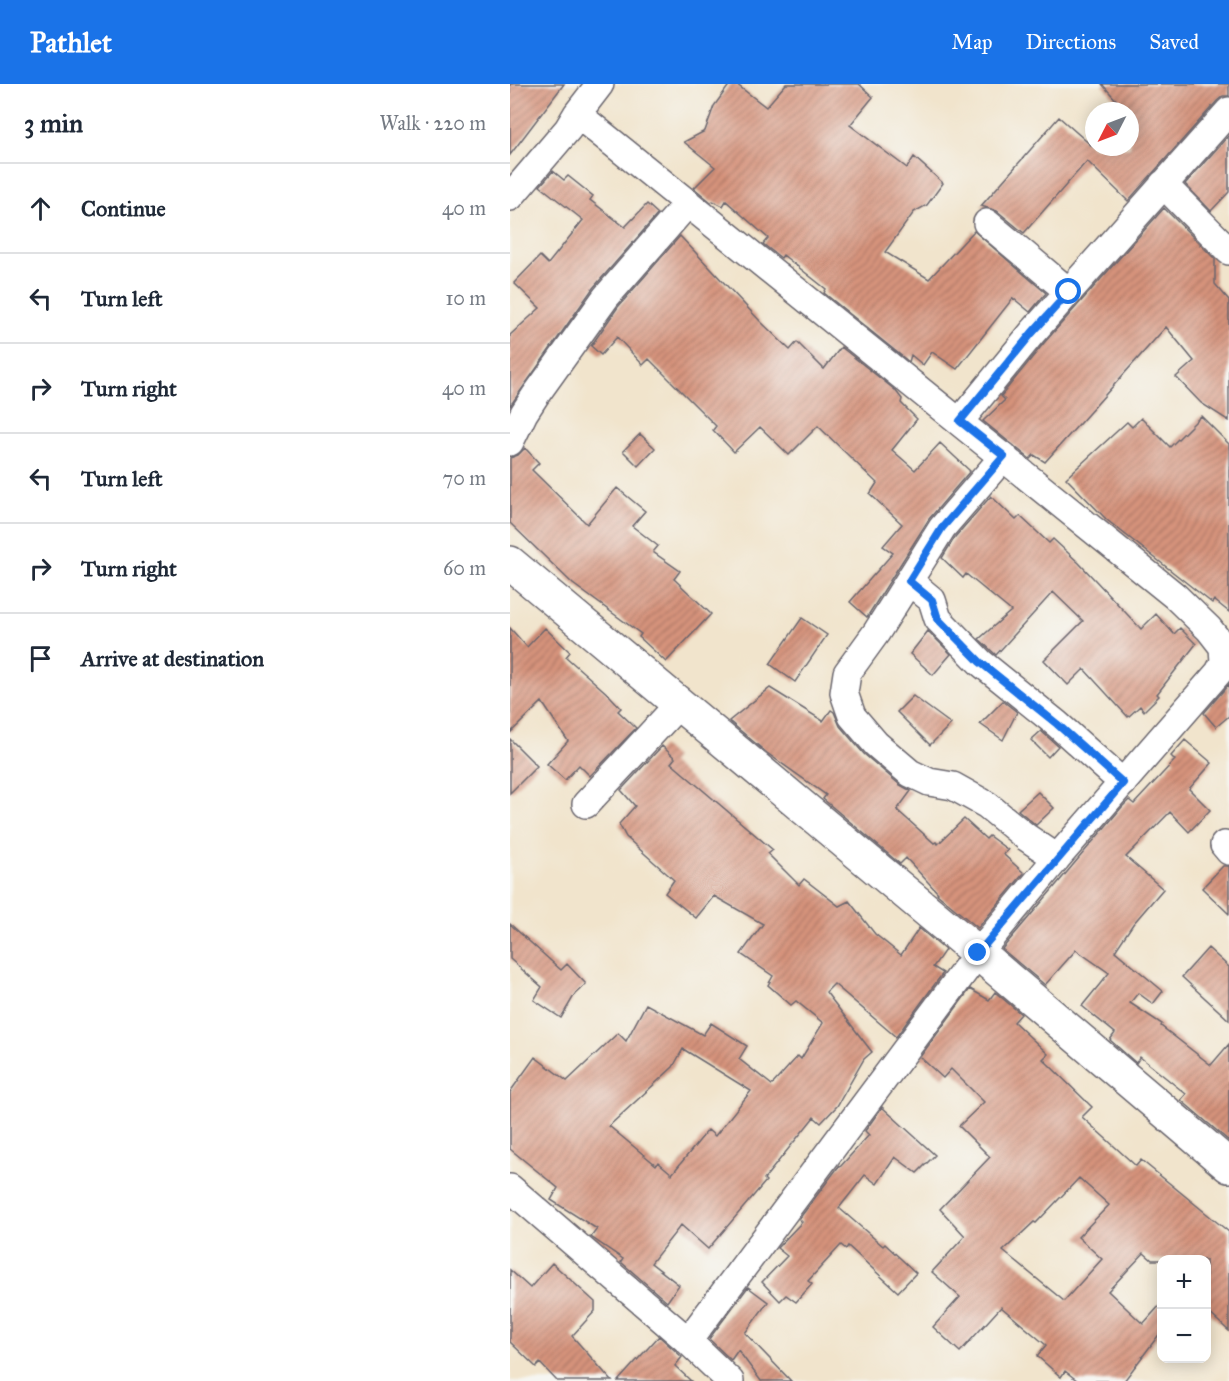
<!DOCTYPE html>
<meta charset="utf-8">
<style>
:root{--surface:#fff;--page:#f6f6f7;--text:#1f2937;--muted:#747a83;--line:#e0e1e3;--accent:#1a73e8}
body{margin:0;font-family:"IM FELL Great Primer",serif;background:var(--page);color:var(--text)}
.controls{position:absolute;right:18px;bottom:18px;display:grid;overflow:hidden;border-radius:12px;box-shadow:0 3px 15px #0003}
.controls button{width:54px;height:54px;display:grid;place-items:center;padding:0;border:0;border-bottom:2px solid var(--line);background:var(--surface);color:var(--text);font:30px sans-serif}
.compass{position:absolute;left:575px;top:18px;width:54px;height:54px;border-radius:50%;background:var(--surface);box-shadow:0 3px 15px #0003;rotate:228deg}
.stop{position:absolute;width:18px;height:18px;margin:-14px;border:4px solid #1a73e8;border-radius:50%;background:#fff}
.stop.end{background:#1a73e8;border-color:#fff;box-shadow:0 2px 6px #0008}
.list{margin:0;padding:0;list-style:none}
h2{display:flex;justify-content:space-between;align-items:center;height:78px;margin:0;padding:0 24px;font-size:26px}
h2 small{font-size:20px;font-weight:400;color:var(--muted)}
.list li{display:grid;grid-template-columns:39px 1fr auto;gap:18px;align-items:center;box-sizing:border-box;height:90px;padding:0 24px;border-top:2px solid var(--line)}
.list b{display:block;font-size:22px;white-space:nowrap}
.list em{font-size:20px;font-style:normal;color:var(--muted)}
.icon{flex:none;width:33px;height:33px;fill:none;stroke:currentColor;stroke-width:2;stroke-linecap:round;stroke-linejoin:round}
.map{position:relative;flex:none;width:719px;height:1297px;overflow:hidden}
header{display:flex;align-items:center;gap:36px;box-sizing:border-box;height:84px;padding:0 30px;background:var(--accent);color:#fff}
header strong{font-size:28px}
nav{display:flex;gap:33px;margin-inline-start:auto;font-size:21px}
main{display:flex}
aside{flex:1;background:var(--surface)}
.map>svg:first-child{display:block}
</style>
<header>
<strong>Pathlet</strong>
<nav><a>Map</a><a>Directions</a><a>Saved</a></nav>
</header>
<main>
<aside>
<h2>3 min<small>Walk · 220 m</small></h2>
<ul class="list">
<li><svg class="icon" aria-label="ahead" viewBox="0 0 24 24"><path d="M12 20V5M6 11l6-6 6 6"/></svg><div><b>Continue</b></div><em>40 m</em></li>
<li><svg class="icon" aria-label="left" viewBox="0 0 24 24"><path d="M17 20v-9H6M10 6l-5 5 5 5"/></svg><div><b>Turn left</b></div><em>10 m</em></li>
<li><svg class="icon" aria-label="right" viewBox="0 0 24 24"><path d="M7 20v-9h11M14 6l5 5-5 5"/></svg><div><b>Turn right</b></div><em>40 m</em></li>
<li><svg class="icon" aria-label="left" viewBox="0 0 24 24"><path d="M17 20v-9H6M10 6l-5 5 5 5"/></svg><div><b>Turn left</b></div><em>70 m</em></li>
<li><svg class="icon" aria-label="right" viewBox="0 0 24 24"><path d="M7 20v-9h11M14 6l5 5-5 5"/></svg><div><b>Turn right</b></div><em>60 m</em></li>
<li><svg class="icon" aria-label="arrive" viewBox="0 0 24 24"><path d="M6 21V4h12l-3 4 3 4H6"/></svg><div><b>Arrive at destination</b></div></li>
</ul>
</aside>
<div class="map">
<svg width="719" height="1297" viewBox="0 0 719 1297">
<defs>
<pattern id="building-hatch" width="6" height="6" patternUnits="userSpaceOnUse" patternTransform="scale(1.5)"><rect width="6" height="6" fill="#d6937b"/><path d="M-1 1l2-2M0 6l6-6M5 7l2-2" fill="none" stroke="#ad7866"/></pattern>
</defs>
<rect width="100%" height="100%" fill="#f6f6f2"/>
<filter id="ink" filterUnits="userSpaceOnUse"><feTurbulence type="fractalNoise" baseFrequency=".0167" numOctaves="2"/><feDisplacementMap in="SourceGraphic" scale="12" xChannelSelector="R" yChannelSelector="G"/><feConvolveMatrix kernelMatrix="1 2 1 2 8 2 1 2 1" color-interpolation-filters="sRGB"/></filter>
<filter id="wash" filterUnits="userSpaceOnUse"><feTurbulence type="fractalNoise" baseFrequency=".008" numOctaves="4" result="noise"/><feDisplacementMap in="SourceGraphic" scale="24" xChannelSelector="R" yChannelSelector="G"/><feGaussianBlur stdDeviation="1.35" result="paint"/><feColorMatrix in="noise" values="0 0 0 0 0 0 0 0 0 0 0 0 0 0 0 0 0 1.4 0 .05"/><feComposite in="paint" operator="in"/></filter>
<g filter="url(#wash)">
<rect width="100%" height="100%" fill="#f1e4cc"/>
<g id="blocks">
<path fill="url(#building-hatch)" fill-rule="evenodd" d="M0 0H54L0 71Z
M220 0H226L256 23 276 0H349L363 13 340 41 397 84 404 73 433 99 417 121 404 128 375 168 419 195 464 147 536 209 520 228 503 214 447 285 422 268 413 281 401 271 399 278 314 209 316 205 273 171 271 174 253 160 258 154 216 117 213 122 203 117 201 118 184 104 205 83 174 58 195 47 204 22Z
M592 0H719V12H713L707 17 618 117 577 77 514 149 487 127 471 122 549 33 583 63H620V27H616Z
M719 51V108L701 127 675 100Z
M43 87 54 96 58 92 83 112 80 116 115 143 137 120 148 130 83 204 0 322V251L30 224 4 199 30 172 38 180 73 136 30 102Z
M654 124 705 175V200L719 216V337L691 319 666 293 684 277 656 243 535 378 524 371 520 375 473 337 495 316 491 312 534 259Z
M170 152 250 237 280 266 287 258 314 285 331 263 385 306 392 315 391 319 407 335 382 366 405 386 430 359 460 387 419 435 357 533 340 518 383 469 373 462 392 440 360 410 367 399 308 342 279 371 250 343 224 368 203 346 206 342 139 275 133 281 107 253 91 271 81 262 108 223Z
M691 332 719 360V528L704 516 702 519 597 436 556 394 617 338 622 343 631 334 660 363Z
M130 350 145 364 128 382 113 367Z
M15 364 29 379 22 386 77 440 107 404 135 427 122 442 148 462 143 468 170 487 164 495 201 530 156 578 129 553 131 550 63 500 0 439V374L8 371Z
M481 412 506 436 510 432 539 459 543 455 569 479 631 545 646 530 664 550 670 544 686 560 647 610 649 612 634 627 630 622 618 633 574 585 558 601 534 576 573 537 543 508 486 571 469 555 501 527 456 490 453 494 432 474 445 453Z
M292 534 317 551 285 598 260 580Z
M0 544 17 563 35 544 60 568 56 573 100 612 111 624 108 627 126 644 80 692 69 681 55 696 37 680 58 657 32 618 0 649Z
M418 547 441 570 423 591 400 570Z
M719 600V632L706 643 694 629Z
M260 604 313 637 321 626 324 628 330 642 354 670 390 701 401 707 387 726 424 759 426 758 428 760 454 735 476 755 479 752 498 766 493 770 514 789 468 844 427 810 428 809 396 774 390 780 313 715 316 711 257 669 219 637Z
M403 612 441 640 420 661 387 628Z
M493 617 507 628 493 656 470 640Z
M531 647 548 662 538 673 521 656Z
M0 655 27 682 0 709Z
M675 656 702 679 679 705 700 726 679 748 660 728 616 773 653 805 623 840 605 867 653 907 643 920 628 909 620 919 652 940 651 942 701 981 719 960V1057L671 1016 676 1010 630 973 626 979 600 956 605 949 572 922 599 889 566 866 535 901 492 865 612 723 619 716 624 720 665 676 661 672Z
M152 662 165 674 161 679 263 766 258 770 289 801 294 795 329 822 339 817 365 850 391 871 409 844 435 866 423 883 433 889 386 953 324 900 316 908 362 968 354 975 327 1022 311 1039 304 1033 254 1095 256 1097 198 1165 171 1141 141 1179 169 1201 157 1218 111 1178 113 1175 81 1153 87 1145 41 1116 48 1104 0 1065V1008L25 973 57 997 108 949 116 957 136 920 193 951 201 939 237 962 229 975 262 1001 288 972 291 975 313 939 286 917 281 921 258 901 263 892 231 870 253 840 204 812 186 834 155 809 164 796 116 753 109 740 125 722 111 706ZM173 965 241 1007 205 1052 198 1046 162 1090 148 1078 146 1081 99 1042 163 983Z
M528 708 544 724 526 741 508 726Z
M713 782H719V830L692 804Z
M0 840 51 886 57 880 76 900 65 910 51 934 24 916 32 903 0 875Z
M698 864 719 883V936L672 893Z
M460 905 479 916 485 908 511 930 504 938 538 970 533 975 582 1023 572 1033 626 1082 631 1076 719 1148V1247L696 1226V1176H642L634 1169 598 1207 633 1240 651 1220V1248L614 1297H568L555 1287 551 1293 527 1272 536 1261 491 1223 450 1268 423 1243 450 1213 422 1188 455 1152 430 1125 480 1073 449 1042 474 1018 441 985 433 994 410 973ZM569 1094 599 1121 568 1153 592 1175 554 1217 493 1167 524 1138 526 1139Z
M372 1023 425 1071 407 1089 385 1073 367 1100 355 1091 329 1124 373 1162 375 1160 406 1189 388 1208 338 1162 336 1165 331 1161 298 1197 302 1200 286 1218 276 1211 270 1217 252 1198 277 1172 267 1164 292 1138 289 1135 329 1082 330 1083 359 1051 355 1047Z
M42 1179 85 1218V1227L62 1252 102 1297H47L30 1279 26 1283 0 1258V1186L20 1204Z
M238 1203 258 1218 235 1249 281 1297H251L228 1266 221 1276 199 1255Z
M149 1252 172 1273 165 1282 181 1297H108Z"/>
</g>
</g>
<g filter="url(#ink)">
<use href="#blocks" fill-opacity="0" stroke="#6a666e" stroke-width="1.5"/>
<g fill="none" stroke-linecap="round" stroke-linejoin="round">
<defs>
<path id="minor" d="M67 30 665 512 699 545 713 563 714 578 709 588 547 774 468 869 178 1257
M653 100 719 167
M0 113 58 45 67 30 90 0
M477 139 559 208
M450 337 522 249 719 27
M0 358 14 329 25 312 96 213 178 119
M494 372 432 444 366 549 337 589 334 609 342 632 366 660 400 689 419 698 443 702 477 721 516 753 547 774
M399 497 422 516 428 535 470 578 547 640 613 699
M76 720 169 620
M714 761 719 767
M0 1104 178 1257 220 1297"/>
<path id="tertiary" d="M0 479 468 869 719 1082"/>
</defs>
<use href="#minor" stroke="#6a666e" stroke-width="30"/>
<use href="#tertiary" stroke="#6a666e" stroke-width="36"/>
<use href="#minor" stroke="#fff" stroke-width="27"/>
<use href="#tertiary" stroke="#fff" stroke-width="33"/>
</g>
</g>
<g fill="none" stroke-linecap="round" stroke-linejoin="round" filter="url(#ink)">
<path stroke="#1a73e8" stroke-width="8" d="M468 869 613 699 547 640 470 578 428 535 422 516 399 497 432 444 494 372 450 337 522 249 559 208"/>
</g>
</svg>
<div class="controls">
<button>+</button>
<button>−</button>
</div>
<svg class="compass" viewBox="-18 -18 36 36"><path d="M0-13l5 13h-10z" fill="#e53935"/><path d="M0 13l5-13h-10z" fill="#747a83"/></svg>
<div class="stop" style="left:559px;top:208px"></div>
<div class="stop end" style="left:468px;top:869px"></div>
</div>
</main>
